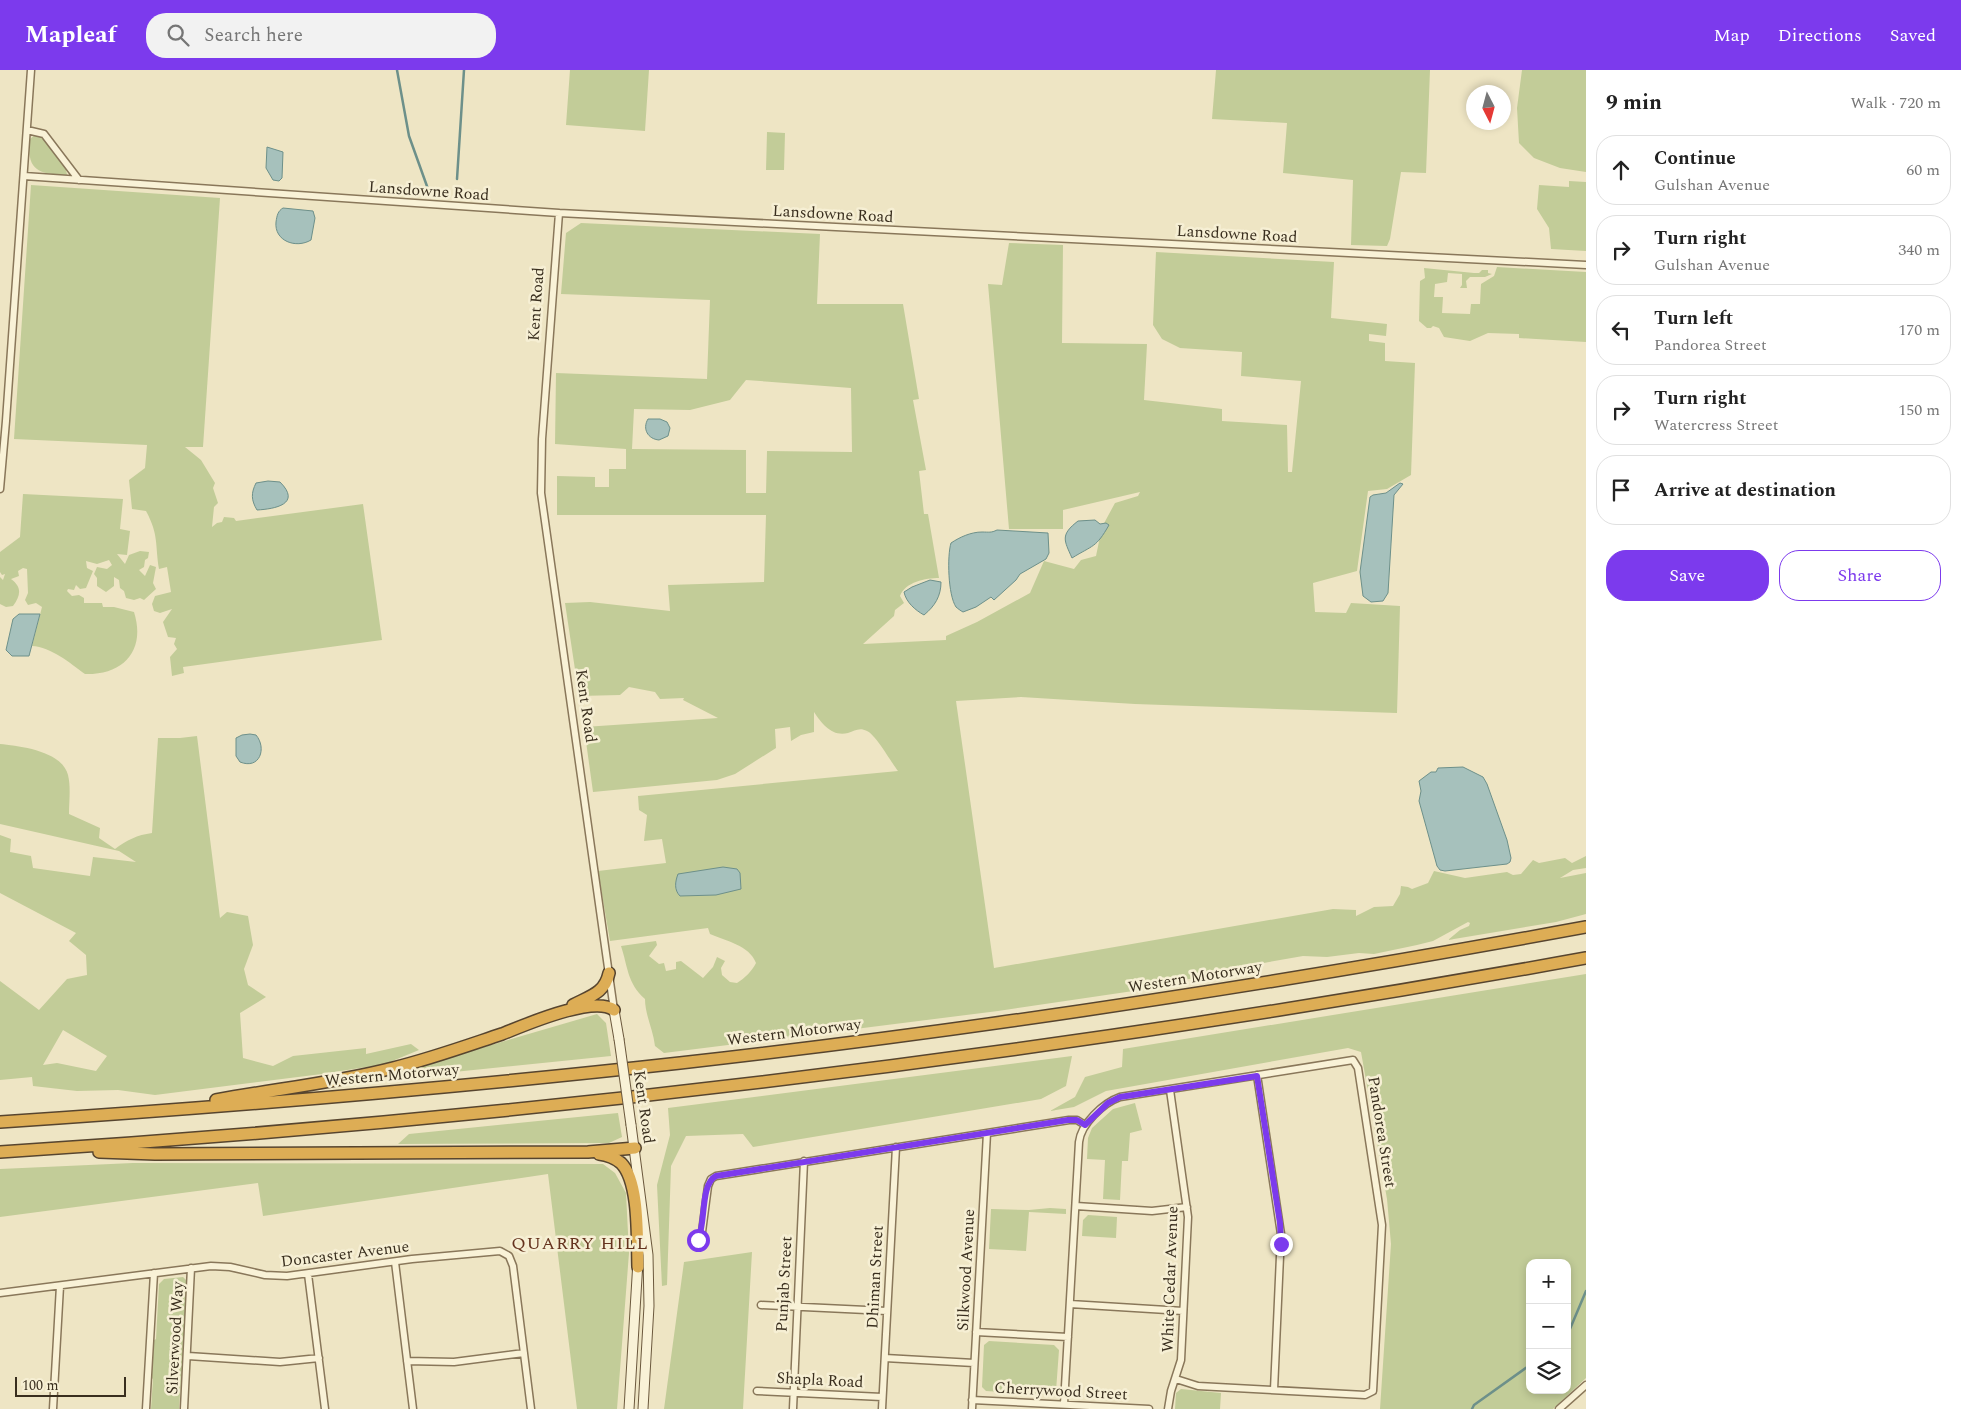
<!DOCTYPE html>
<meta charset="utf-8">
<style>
:root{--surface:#fff;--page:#f2f2f2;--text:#222;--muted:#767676;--line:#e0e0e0;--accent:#7c3aed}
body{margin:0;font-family:Spectral,serif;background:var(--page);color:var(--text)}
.controls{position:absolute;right:15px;bottom:15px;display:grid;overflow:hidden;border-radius:10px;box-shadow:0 2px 8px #0003}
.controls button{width:45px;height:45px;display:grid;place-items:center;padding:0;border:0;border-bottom:1px solid var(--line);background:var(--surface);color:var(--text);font:25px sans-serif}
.compass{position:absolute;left:1466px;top:15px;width:45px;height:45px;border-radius:50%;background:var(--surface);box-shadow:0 2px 8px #0003;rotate:174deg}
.scale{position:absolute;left:15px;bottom:12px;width:111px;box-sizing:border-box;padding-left:5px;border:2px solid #392e1e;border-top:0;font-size:14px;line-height:18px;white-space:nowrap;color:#392e1e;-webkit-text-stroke:4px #f6efd4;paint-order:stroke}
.stop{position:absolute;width:15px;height:15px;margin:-11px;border:4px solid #7c3aed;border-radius:50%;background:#fff}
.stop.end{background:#7c3aed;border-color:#fff;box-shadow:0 1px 5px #0008}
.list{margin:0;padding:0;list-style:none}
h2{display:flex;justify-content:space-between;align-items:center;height:65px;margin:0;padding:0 20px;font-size:21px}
h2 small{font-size:16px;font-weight:400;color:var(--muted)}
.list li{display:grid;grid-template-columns:32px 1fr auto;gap:15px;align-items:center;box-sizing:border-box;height:70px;margin:0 10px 10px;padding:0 10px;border:1px solid var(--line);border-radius:20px}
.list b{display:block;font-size:19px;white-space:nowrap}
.list p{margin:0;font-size:16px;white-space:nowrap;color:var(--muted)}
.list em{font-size:16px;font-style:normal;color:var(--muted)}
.actions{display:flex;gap:10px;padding:15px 20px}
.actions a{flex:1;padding:11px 0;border:1px solid var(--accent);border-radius:20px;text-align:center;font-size:18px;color:var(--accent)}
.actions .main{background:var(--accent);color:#fff}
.icon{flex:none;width:28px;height:28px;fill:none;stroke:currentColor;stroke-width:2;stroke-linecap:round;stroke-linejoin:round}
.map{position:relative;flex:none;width:1586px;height:1339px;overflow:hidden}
header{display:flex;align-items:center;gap:30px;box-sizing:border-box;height:70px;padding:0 25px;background:var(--accent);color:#fff}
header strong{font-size:24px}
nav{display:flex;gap:28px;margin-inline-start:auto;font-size:18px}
.search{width:350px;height:45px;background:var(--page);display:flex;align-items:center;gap:12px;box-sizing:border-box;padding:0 18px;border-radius:20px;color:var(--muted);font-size:19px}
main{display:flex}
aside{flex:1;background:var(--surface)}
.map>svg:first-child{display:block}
</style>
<header>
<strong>Mapleaf</strong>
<div class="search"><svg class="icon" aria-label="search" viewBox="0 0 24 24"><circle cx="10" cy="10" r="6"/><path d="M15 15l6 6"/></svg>Search here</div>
<nav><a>Map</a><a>Directions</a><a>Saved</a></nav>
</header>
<main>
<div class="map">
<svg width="1586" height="1339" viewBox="0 0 1586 1339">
<rect width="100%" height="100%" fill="#eee5c4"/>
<path fill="#c2cc98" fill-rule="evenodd" d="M570 0H649L645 61 566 55Z
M1216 0H1430L1426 103 1401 102 1390 169 1387 176 1351 175 1353 110 1283 103 1287 53 1212 49Z
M1522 0H1586V102L1560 98 1534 88 1519 73 1517 38Z
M767 62 785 63 784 100H766Z
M36 64 42 66 66 99 67 105C39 104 26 101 30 69Z
M1569 111 1586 112V181L1551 179 1549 158 1537 139 1539 115 1569 117Z
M31 115 220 128 203 377H185L201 390 215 413 213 418 218 433 214 437 212 457 217 453 222 452 224 447 234 448 236 451 363 434 382 570 183 597 184 603 172 606 170 587 177 579 174 574 176 568 168 567 163 552 172 539 160 543 154 541 152 534 155 526 171 522 167 497 159 499C155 475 159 465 146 441L132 439 129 410 145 398 147 375 14 369Z
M581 153 820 164 817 234H903L919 329 913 330 926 400 919 401 924 444H928L939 508C926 508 905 512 900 526L904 533 895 540 894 546 863 574 946 570V566L977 552 1030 523 1044 491 1074 499 1081 490 1096 486 1102 457 1115 433 1138 426 1140 422 1063 440V459H1009L988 214 1002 215 1009 173 1063 175 1062 273 1147 274 1144 330 1222 339V351L1287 355 1288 402H1292L1301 311 1241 306 1242 282 1180 278 1162 269 1153 255 1156 182 1334 192 1331 248 1387 254 1386 266 1369 264V271L1385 273V291L1415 293 1411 405 1387 419 1368 421 1357 501 1313 513 1315 542 1346 543 1351 533 1400 536 1397 643 1135 634 1021 627 956 631 994 898 1333 839 1356 840V846L1374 837 1393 836 1400 824 1401 816 1408 817 1412 819 1428 813 1434 801 1465 808 1507 802 1513 805 1521 804 1533 790 1539 793 1565 788 1572 793 1586 786V798L1573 800 1560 808 1586 803V844L1556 852 1448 870 1460 860 1469 856 1470 853 1468 852 1433 871 1417 875 1374 884 1359 883 1327 887 1303 886 1258 894 1254 899 1176 911 1174 915 998 941 664 983 655 976C653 959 645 945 645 929 627 913 628 897 621 876L656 871 657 875 649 886 659 894 664 893 666 901 676 899V892L681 891 703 908 713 897 717 887 725 891 721 898 722 905 730 912 737 913C745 908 752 901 756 893 749 875 726 871 710 864L708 858 610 871 598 801 666 793 662 769 644 771 647 745 639 740 638 726 898 701C891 692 876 665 867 661 859 657 855 661 848 663 832 667 822 654 814 642V662L801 665 791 671 790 657 775 659 776 678 735 704 717 710 593 722 584 657 718 648 683 630 684 628 660 629 655 622 629 617 620 625 579 626 565 533 590 532 670 541 668 515 764 512 766 445H557V406L595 407V417H609V399H626V379L555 374 556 303 707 309 710 230 561 224 566 163ZM746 310 851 318 852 382 767 381 766 423H746V380L632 379 634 339 690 340 730 330Z
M1497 197 1586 202V272L1519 268V264L1488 263 1470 271 1444 267 1439 258 1433 256 1431 258H1427L1419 251 1420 211 1425 208 1424 198 1474 203H1479L1482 200H1488V203L1492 204 1485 207H1470L1466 211 1467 218H1460L1462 215V204L1448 203 1447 212 1435 214 1434 227H1443L1442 243 1470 244 1471 234H1480L1481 214 1494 206Z
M23 424 123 429 120 459 130 461 127 485 117 484 125 494 129 485 140 481 149 482 148 488 145 490 144 497 139 500 145 506 150 495 156 497 153 513 156 519 144 530 140 528 134 530 126 528 124 521 120 518 119 510 114 507V516L106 522 97 516V508L94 504 97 497 107 499 112 495 109 490 97 494 86 491 87 498 93 501 86 518 80 519 76 515 74 520 68 519 67 521 72 526 79 525 84 528V533H102L103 537H114L134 542C146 580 124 605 85 604 70 593 51 577 32 576L42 537 36 533 28 535 25 530 28 523 27 499 23 498 18 501 19 506 11 509C22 517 21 525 13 536L6 537 0 534V507L3 510 5 504 2 505 0 502V482L20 467Z
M197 666 220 848 227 842 248 846 253 875 244 899 248 915 266 927 240 943 243 988 273 996 293 986 366 978V984L411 974 419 980 385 994 322 1004 155 1025 118 1020 77 1021 33 1016 32 1007 0 1010V911L39 940 67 909 87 905 86 885 69 871 76 863 0 823V765L11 769 10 782 31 786 33 798 90 806 93 787 136 792 119 781 0 754V674C20 676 62 681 68 705 71 717 69 732 69 744L100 758 99 768 115 779C127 770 137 765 152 763L158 668H180ZM63 960 107 986 96 1001 57 993 43 995Z
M1586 904V1308L1553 1339H1380L1391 1174 1387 1129 1361 982 1348 978 1106 1021 1074 1037 1050 1041 1075 1027 1085 1007 1122 997 1123 979ZM1530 1193H1567V1320H1530Z
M597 944 606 953 611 986 415 1006 413 998Z
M1072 986 1066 1016 1041 1029 753 1077 743 1064 686 1066 671 1096 667 1215 662 1216 657 1115 670 1065 668 1038Z
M1135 1033 1142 1060 1130 1063 1128 1091H1122L1120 1130 1103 1129 1105 1090 1087 1089 1088 1068 1092 1058 1113 1039Z
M618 1043 622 1067 609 1073 398 1074 409 1064Z
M133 1093 603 1094 615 1103 626 1123 629 1183 617 1339H577L548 1104 263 1146 258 1113 0 1147V1099Z
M1050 1138 1066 1139V1144L1029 1142 1026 1181 989 1179 991 1139 1029 1140Z
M1088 1145 1117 1147 1116 1168 1082 1166 1083 1150Z
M752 1182 743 1339H664L684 1192Z
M183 1207 187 1211 184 1264 186 1267 184 1307 181 1310 179 1339H151L153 1309 150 1307 153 1271 156 1269 159 1214 164 1209Z
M989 1271 1054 1275 1059 1280 1056 1321 1052 1325 986 1321 982 1317 984 1275Z
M1181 1319 1221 1323 1220 1339H1175L1176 1323Z"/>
<path fill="#a6c1bc" stroke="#6d908a" d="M267 77 283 82 282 108 279 111 273 110 266 98Z
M283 138 313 141 315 148 311 170C296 179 274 171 276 152 277 145 278 141 283 138Z
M648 349H660L667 352 670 358 668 366 659 370C648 369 642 359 648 349Z
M268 411 280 412C302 434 275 439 257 440 251 430 251 423 256 413Z
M1400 413 1403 414 1394 425 1388 523 1383 531 1371 532 1363 526 1360 502 1370 427 1373 425 1386 423Z
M1095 450 1100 454 1106 453 1109 455C1096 478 1093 475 1072 488 1064 470 1060 465 1078 451Z
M997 460 1048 463 1049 483 1046 489 1020 504 1016 510 994 530 991 527 976 537 963 542C961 541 957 538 956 537 948 525 947 486 951 473 960 467 971 462 982 462 989 462 991 463 997 460Z
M930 510 941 512C941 526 935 536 924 545 915 540 906 532 904 522L912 517Z
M19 544H40L29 586H12L6 580 13 549Z
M250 664 256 665C267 678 260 700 240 692L236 686V668L242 665Z
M1463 697 1483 707 1487 714 1507 770 1511 788 1510 792 1507 794 1445 801 1440 800 1437 796 1419 731 1421 721 1419 711 1431 702H1436L1438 698Z
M723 797 737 799 740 803 741 819 716 825 680 826C674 820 675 812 678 804Z"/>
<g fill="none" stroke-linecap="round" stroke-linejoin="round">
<path stroke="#6d908a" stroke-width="2.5" d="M397 0 409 66 428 119
M457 109 464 0
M1567 1266 1586 1221
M1472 1339 1474 1335 1530 1295"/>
<defs>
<path id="minor" d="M27 60 44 64 79 110
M24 106 559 143 1586 195
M559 143 542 369 541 423 614 940
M0 419 6 351 31 0
M1257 1005 1281 1164 1274 1320
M1076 1136 1152 1141 1187 1137
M698 1170 702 1162 708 1116 711 1109 716 1106 1069 1050H1077L1085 1055
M395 1192 413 1339
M308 1204 325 1339
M0 1223 211 1196 230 1197 265 1205 287 1206 412 1189 500 1181 509 1186 513 1196 531 1339
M1070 1234 1183 1241
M761 1235 887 1241
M976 1262 1068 1267
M188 1286 280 1292 319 1288
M885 1288 974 1293
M407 1291 454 1292 524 1283
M757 1321 882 1327
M972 1330 1149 1339
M1064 1334 1079 1072C1081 1054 1103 1033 1120 1027L1353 990 1358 998 1382 1155 1373 1321 1365 1325 1198 1316 1176 1309
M53 1339 60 1216
M146 1339 154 1203
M184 1339 191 1198
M793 1339 804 1091
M882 1339 896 1077
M972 1339 987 1063
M1168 1339 1171 1321 1181 1290 1188 1147 1170 1020
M1559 1339 1586 1315"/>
<path id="secondary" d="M614 940 619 969
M631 1055 648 1185 649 1236 643 1339
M629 1339 638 1191"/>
<path id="motorway" d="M573 935C590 926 605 923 609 903
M216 1030C275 1019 335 1013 393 998 430 989 466 976 502 964 525 955 593 925 614 940
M0 1052C227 1037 454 1018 680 993 984 959 1286 912 1586 857
M0 1082C532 1048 1061 983 1586 888
M99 1082 155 1084 588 1082 635 1078
M599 1084C607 1085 615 1088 621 1093 640 1112 637 1171 638 1197"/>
</defs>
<use href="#minor" stroke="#89775a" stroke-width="9"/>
<use href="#secondary" stroke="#6b583d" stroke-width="11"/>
<use href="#motorway" stroke="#57452f" stroke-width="14"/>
<use href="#minor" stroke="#f9f2d7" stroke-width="6"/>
<use href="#secondary" stroke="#f9f2d7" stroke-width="9"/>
<use href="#motorway" stroke="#ddad55" stroke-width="11"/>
<defs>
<path id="secondary-bridge" d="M619 969 631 1055"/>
</defs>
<use href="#secondary-bridge" stroke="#6b583d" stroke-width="11" stroke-linecap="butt"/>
<use href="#secondary-bridge" stroke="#f9f2d7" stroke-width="9"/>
</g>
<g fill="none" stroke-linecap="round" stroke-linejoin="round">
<path stroke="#7c3aed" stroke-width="6" d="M698 1170C706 1153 700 1114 716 1106L1068 1050H1077L1085 1055 1108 1033 1120 1027 1257 1006 1280 1153 1281 1174"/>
</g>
<g text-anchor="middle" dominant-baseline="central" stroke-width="5" stroke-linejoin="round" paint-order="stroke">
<g font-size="16" fill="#392e1e" stroke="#f6efd4">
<text transform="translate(429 121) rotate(4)">Lansdowne Road</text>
<text transform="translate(833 144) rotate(3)">Lansdowne Road</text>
<text transform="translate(1237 164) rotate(3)">Lansdowne Road</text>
<text transform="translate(536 234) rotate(-86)">Kent Road</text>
<text transform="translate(586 636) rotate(82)">Kent Road</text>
<text transform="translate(1195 907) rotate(-9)">Western Motorway</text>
<text transform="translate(794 962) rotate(-7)">Western Motorway</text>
<text transform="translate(392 1005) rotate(-5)">Western Motorway</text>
<text transform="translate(644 1037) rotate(82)">Kent Road</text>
<text transform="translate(1382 1062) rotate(81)">Pandorea Street</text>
<text transform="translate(345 1184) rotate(-7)">Doncaster Avenue</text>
<text transform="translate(966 1200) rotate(-87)">Silkwood Avenue</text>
<text transform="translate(875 1207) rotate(-87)">Dhiman Street</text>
<text transform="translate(1170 1209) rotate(-88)">White Cedar Avenue</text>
<text transform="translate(784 1214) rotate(-87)">Punjab Street</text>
<text transform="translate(175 1268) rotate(-87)">Silverwood Way</text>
<text transform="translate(820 1310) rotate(3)">Shapla Road</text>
<text transform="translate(1061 1321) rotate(3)">Cherrywood Street</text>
</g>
<g font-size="18" letter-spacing="1" fill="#65331e" stroke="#f6efd4">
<text x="580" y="1173">QUARRY HILL</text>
</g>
</g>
</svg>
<div class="controls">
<button>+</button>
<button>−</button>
<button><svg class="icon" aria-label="layers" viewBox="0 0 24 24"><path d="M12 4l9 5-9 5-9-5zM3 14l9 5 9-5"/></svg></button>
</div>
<svg class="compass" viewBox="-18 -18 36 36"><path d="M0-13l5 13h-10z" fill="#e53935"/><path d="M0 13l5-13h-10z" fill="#767676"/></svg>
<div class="scale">100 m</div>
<div class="stop" style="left:698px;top:1170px"></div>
<div class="stop end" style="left:1281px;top:1174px"></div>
</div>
<aside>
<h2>9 min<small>Walk · 720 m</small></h2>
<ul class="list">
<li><svg class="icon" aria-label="ahead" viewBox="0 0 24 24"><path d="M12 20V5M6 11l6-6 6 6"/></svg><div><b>Continue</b><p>Gulshan Avenue</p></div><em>60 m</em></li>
<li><svg class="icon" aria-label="right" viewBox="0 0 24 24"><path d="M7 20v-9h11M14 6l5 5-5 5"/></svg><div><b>Turn right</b><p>Gulshan Avenue</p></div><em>340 m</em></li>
<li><svg class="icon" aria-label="left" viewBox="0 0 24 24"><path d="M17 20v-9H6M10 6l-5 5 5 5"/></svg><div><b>Turn left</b><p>Pandorea Street</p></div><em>170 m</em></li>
<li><svg class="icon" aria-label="right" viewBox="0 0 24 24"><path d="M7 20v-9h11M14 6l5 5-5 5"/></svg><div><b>Turn right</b><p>Watercress Street</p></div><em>150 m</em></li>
<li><svg class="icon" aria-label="arrive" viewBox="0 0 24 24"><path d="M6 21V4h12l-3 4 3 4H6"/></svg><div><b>Arrive at destination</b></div></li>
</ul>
<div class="actions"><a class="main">Save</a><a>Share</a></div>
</aside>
</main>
